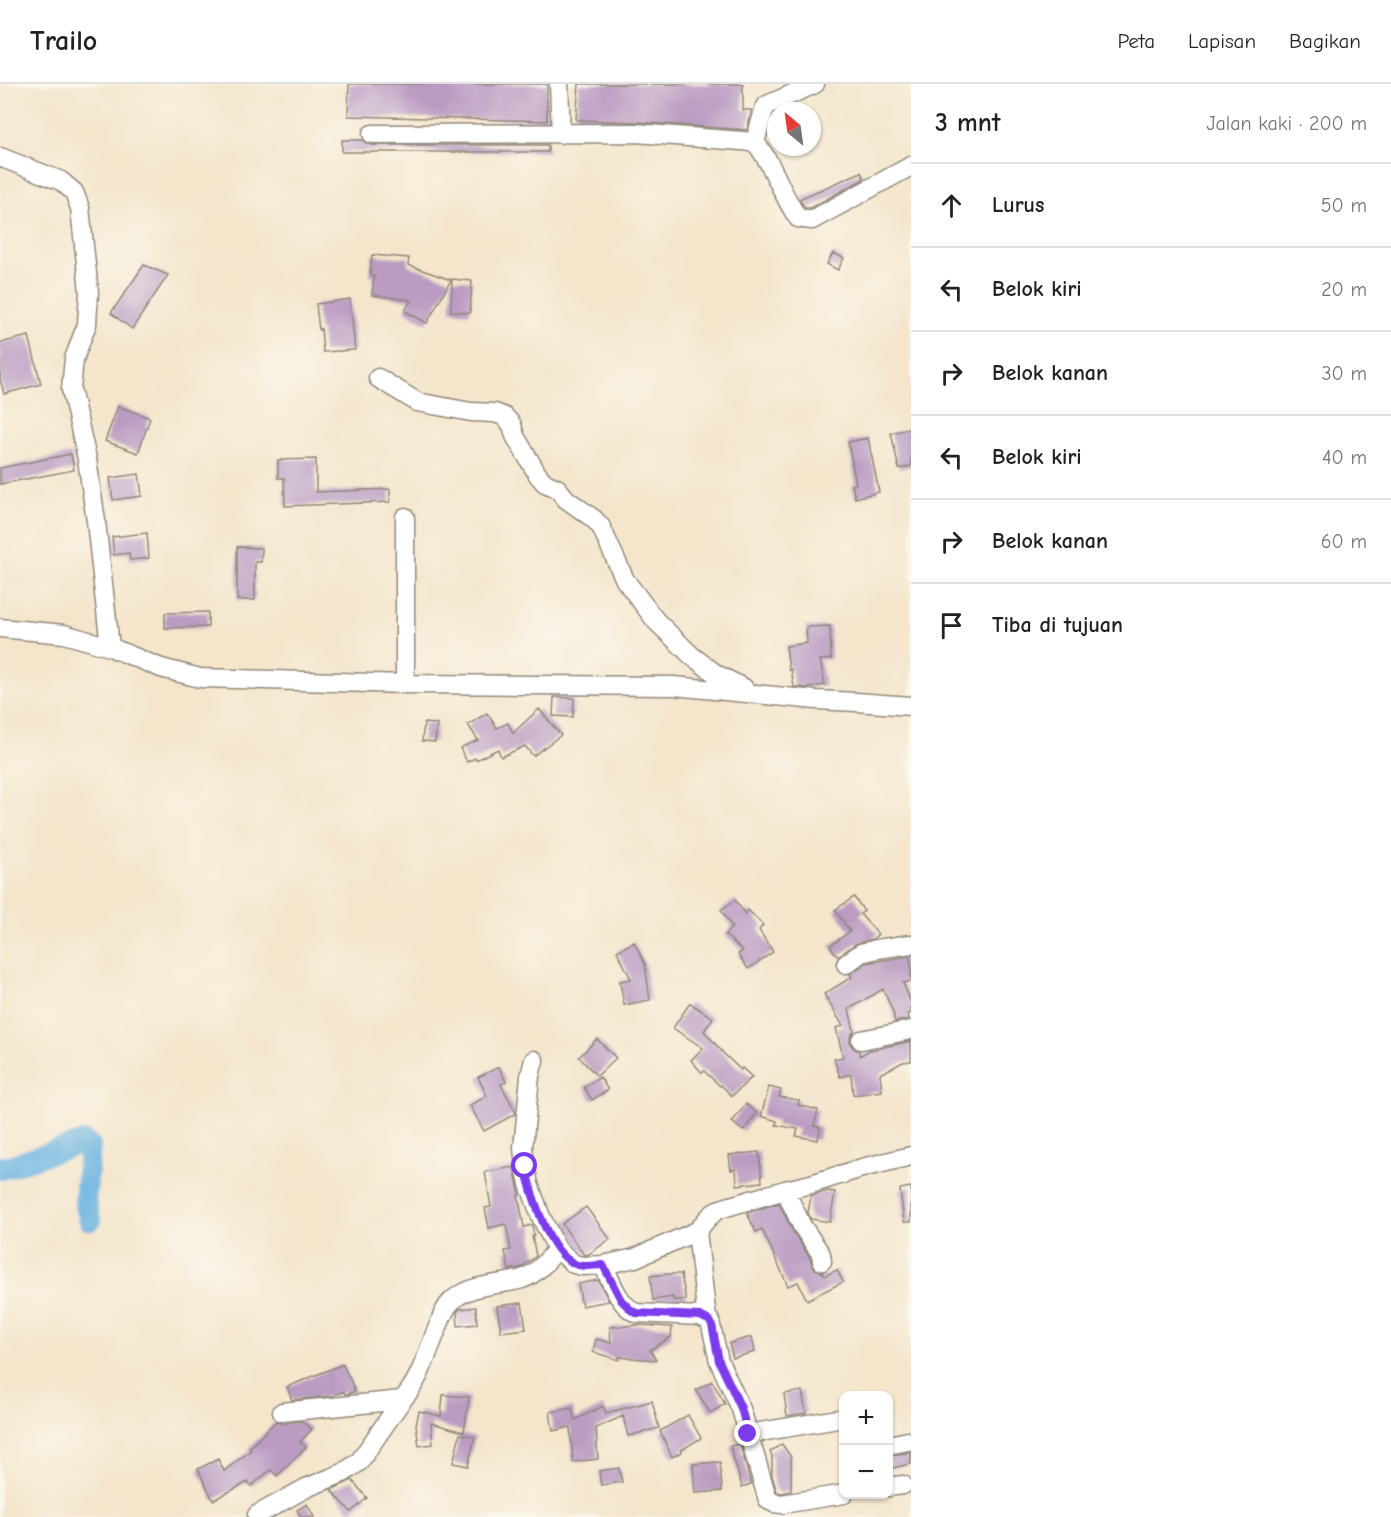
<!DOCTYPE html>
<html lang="id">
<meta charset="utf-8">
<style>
:root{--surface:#fff;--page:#f6f6f6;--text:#202124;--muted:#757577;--line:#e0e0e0}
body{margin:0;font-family:"Comic Neue",sans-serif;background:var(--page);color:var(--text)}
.controls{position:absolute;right:18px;bottom:18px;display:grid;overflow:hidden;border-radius:12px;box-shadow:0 2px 4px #0004}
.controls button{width:54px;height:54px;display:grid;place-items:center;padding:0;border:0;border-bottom:2px solid var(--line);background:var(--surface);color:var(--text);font:30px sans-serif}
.compass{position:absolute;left:767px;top:18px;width:54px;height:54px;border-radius:50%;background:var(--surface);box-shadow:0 2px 4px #0004;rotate:331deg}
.stop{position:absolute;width:18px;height:18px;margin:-14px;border:4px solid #7c3aed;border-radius:50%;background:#fff}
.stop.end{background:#7c3aed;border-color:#fff;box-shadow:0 2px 6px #0008}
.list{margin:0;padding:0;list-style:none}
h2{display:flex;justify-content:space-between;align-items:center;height:78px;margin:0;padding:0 24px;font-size:26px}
h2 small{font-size:20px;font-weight:400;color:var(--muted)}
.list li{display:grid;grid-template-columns:39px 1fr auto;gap:18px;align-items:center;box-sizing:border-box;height:84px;padding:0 24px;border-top:2px solid var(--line)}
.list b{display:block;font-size:22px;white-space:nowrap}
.list em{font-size:20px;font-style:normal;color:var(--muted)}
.icon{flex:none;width:33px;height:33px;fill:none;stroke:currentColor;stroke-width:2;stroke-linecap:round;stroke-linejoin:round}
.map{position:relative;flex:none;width:911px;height:1433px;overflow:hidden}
header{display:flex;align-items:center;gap:36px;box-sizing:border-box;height:84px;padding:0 30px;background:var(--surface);border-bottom:2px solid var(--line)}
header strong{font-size:28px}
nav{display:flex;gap:33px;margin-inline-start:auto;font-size:21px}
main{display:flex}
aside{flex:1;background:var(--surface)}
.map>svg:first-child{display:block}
</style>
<header>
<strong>Trailo</strong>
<nav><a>Peta</a><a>Lapisan</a><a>Bagikan</a></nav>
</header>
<main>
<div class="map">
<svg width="911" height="1433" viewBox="0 0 911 1433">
<rect width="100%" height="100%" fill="#fbf7ec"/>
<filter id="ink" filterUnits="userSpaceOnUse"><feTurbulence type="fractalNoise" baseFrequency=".0167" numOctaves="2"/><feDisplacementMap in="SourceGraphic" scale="12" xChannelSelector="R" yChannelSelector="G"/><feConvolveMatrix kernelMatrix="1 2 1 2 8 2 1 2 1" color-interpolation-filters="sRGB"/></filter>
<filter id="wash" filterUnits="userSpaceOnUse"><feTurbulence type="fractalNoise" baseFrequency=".008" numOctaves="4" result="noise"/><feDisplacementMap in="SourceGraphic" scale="24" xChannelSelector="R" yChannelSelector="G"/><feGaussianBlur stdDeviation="1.35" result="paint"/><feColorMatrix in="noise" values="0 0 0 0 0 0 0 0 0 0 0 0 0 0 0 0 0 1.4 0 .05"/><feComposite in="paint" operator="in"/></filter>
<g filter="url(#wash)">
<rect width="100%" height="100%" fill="#f4e5cb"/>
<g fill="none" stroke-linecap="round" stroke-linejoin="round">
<path stroke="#68b2e0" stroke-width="22" d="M0 1083 1 1085 84 1058 90 1062 85 1118 90 1136"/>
</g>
<g id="blocks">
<path fill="#ba9bc2" d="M349 0H547V37L348 32Z
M579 0H743V26H751V30L747 46 636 38 576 36Z
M342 56H362L366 59 372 61H548V68H342Z
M861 88 864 95 810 124H805L799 115Z
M833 169 844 174 838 186 827 180Z
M372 171 409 174 408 181 451 196 427 239 405 227 411 216 372 211 374 192 370 191Z
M144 181 168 191 132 245 111 229Z
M452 195 472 197 470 229 451 227Z
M350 215 355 266 323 268 321 245 319 246 316 220Z
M29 252 41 300 4 310 0 295V259Z
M118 322 150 334 138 369 105 357Z
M911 344V382L899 385 891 349Z
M868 354 879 408 855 414 852 401 856 400 848 358Z
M71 370 74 386 0 400V384Z
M316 375V408L390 405V418L285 422 284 394H278V376Z
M139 390 142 412 113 416 110 394Z
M147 449 149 474 130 476 129 469 114 471 112 453Z
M237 463 262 464 261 478H255V516H237Z
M208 528V543L165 544V529Z
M830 542 831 575 820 576 825 601 807 604 794 603 791 585 789 586 786 562 807 559 806 543Z
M554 613 574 614 573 633 553 632Z
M539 625 561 651 533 672 525 662 501 673 498 665 476 676 475 674 467 678 460 664 478 656 468 641 487 629 497 644 508 639 513 649Z
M424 639 437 640 435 658 422 657Z
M854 813 864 827 860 830 878 850 873 855 855 860 838 873 830 862 850 847 835 826Z
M735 816 745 830 748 826 763 841 759 846 773 868 748 885 738 870 743 867 725 851 732 843 721 826Z
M634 858 645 880 650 916 624 921 620 897 631 895 617 867Z
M909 872 911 879V897L903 899 911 918V929L908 930 909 935 895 938 893 928 883 905 849 925 854 947 850 953V959L853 964 859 967 860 972 871 965 872 966 911 957V977L903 978 880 990 882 1007 853 1011 851 990 840 993 834 975 843 973 836 944 843 942 824 910 852 893 850 890 866 879Z
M690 919 713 934 704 947 726 972 741 986 742 984 752 993 732 1012 721 1001 720 1002 704 987 702 989 691 976 703 964 673 944Z
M597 955 616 974 597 992 579 973Z
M499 983 506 998 501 1000 515 1027V1030L484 1047 470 1021 487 1012 478 993Z
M600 993 608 1006 592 1016 584 1003Z
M769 1003 781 1006 779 1013 799 1016 798 1021 818 1026 814 1042 820 1043 818 1056 796 1052 798 1045 776 1041 777 1037 761 1032Z
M746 1020 757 1029 743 1047 732 1038Z
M759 1068 762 1098 737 1101 736 1085 731 1086 729 1071Z
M514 1083 520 1111H518L524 1143 532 1141 534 1151 532 1152 536 1172 522 1183 509 1186 505 1167 511 1166 506 1140 489 1144 485 1124 491 1123 485 1088Z
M911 1103V1138H904L900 1105Z
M828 1107 835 1108 830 1138 811 1135 808 1129 811 1112Z
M779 1119 793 1148 810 1174 814 1184 822 1188 824 1192 837 1186 843 1198 807 1216 798 1198 788 1202 762 1145 756 1148 747 1129Z
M586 1123 610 1155 589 1170 584 1171 562 1140Z
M670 1190H681L686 1216H673V1213L653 1216 650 1192Z
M598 1196 609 1217 582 1222 578 1200Z
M522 1219 526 1245 501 1248 497 1222Z
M476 1223 477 1240 458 1242 457 1229 458 1227 460 1225Z
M639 1241 672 1243 671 1253 650 1266 656 1276 619 1273V1276L593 1268 596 1255 611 1259 610 1243Z
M752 1253 755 1268 733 1274 729 1259Z
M343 1280 355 1307 348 1310H345L344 1307 332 1312 292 1316 287 1303Z
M712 1297 725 1320 710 1329 696 1306Z
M802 1307 806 1329 787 1332 784 1310Z
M443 1311 469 1313 464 1348 431 1339 433 1360 419 1362 416 1341 419 1327 441 1332Z
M652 1317 659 1344 628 1352 623 1332 596 1344 598 1375 573 1378 570 1343 553 1347 550 1328 572 1324 575 1336 603 1322 606 1329Z
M688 1331 701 1354 681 1366 682 1368 672 1373 660 1347Z
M276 1337 282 1340 301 1337 312 1345 300 1358 306 1363 277 1392 271 1386 251 1402 248 1398 213 1416 198 1385 218 1375 224 1387 251 1366 249 1364Z
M460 1350 475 1353 468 1382 453 1379Z
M740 1360 751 1400 742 1403 730 1362Z
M782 1360 791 1373V1407L782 1409 777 1408 772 1392V1372L770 1368Z
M911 1368V1380L892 1384 889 1372Z
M720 1378 722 1407 695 1409 693 1380Z
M619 1384 622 1398 601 1401 599 1387Z
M352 1396 367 1414 351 1428 331 1406Z
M307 1420 314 1433H301L297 1426Z"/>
</g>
</g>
<g filter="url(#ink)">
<use href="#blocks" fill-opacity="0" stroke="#90887b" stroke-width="1.5"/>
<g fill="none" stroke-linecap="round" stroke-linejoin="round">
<defs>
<path id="minor" d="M559 0 561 50
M372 50 635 49 755 58C774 81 781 110 798 134L812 136 911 82
M755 58 764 26 767 21 815 0
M0 73 61 97 74 108 80 124 89 208 87 240 74 275 71 305 87 375 96 437 110 563
M378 294 417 318 471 328 495 329 505 333 512 341 515 352 538 391 545 399 557 404 566 415 594 435 601 443 625 496 656 537 692 572 716 590 744 604
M405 433V600
M0 544 64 550 110 563 161 584 200 594 405 600 674 602 816 616 856 618 911 622
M846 880 861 869 877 865 911 860
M861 956 911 946
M534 976 530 992 523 1064 525 1082 529 1100 541 1133 557 1165 574 1180 582 1182 603 1181 635 1174 697 1147 708 1134 717 1126 730 1122 785 1106 811 1100 862 1084 911 1072
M785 1106 802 1142 821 1170 822 1177
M697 1147 707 1235
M603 1181C612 1198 618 1220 636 1229L700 1232 710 1237 719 1277 741 1325 768 1416 774 1419 782 1420 844 1410
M282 1328 402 1316C420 1297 427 1269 437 1245 441 1236 444 1224 452 1217 471 1199 498 1202 522 1195 537 1190 547 1177 557 1165
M748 1350 844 1334
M888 1361 908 1357
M888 1403 903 1401
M257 1431 306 1404 343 1389 359 1378 402 1316"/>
</defs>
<use href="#minor" stroke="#90887b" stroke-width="21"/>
<use href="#minor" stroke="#fff" stroke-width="18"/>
</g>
</g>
<g fill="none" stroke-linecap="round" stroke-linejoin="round" filter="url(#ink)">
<path stroke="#7c3aed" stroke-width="8" d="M525 1082C531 1108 548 1169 575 1180 583 1184 594 1181 603 1181L621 1216 631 1226 636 1229 700 1232 710 1237 712 1241 719 1277 741 1324 748 1350"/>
</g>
</svg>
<div class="controls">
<button>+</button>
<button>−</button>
</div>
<svg class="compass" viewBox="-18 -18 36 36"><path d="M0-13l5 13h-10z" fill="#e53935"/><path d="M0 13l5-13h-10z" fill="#757577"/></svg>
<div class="stop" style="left:525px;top:1082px"></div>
<div class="stop end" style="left:748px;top:1350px"></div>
</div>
<aside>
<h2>3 mnt<small>Jalan kaki · 200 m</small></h2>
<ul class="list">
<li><svg class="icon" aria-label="ahead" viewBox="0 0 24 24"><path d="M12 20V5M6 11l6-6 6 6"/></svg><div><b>Lurus</b></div><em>50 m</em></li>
<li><svg class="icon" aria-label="left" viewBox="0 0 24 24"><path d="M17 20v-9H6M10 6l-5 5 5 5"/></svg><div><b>Belok kiri</b></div><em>20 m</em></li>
<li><svg class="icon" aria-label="right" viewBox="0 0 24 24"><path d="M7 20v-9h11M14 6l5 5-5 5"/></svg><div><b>Belok kanan</b></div><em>30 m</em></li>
<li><svg class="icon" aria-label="left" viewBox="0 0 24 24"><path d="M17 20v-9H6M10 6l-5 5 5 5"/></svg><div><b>Belok kiri</b></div><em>40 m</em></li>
<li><svg class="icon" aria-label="right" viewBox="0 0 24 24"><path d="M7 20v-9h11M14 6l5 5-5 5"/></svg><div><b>Belok kanan</b></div><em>60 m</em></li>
<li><svg class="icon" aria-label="arrive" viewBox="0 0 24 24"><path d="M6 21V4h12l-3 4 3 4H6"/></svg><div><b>Tiba di tujuan</b></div></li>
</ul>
</aside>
</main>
